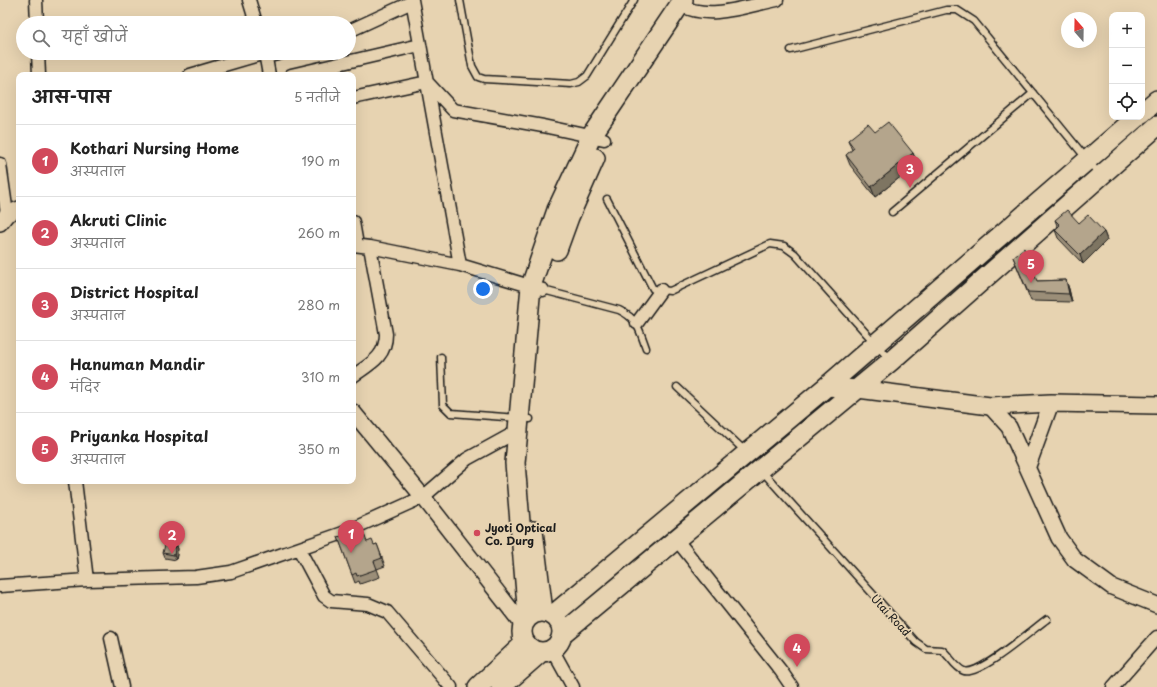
<!DOCTYPE html>
<html lang="hi">
<meta charset="utf-8">
<style>
:root{--surface:#fff;--page:#f2f2f2;--text:#222;--muted:#767676;--line:#e0e0e0;--accent:#d1495b}
body{margin:0;font-family:"Playpen Sans","Playpen Sans Deva",sans-serif;background:var(--page);color:var(--text)}
.controls{position:absolute;right:12px;top:12px;display:grid;overflow:hidden;border-radius:8px;box-shadow:0 4px 16px #0002}
.controls button{width:36px;height:36px;display:grid;place-items:center;padding:0;border:0;border-bottom:1px solid var(--line);background:var(--surface);color:var(--text);font:20px sans-serif}
.compass{position:absolute;left:1061px;top:12px;width:36px;height:36px;border-radius:50%;background:var(--surface);box-shadow:0 4px 16px #0002;rotate:340deg}
.you{position:absolute;left:483px;top:289px;width:14px;height:14px;margin:-10px;border:3px solid #fff;border-radius:50%;background:#1a73e8;box-shadow:0 0 0 6px #1a73e833}
.badge{display:grid;place-items:center;width:26px;height:26px;border-radius:50%;background:var(--accent);color:#fff;font-size:13px;font-weight:700}
.pin{position:absolute;translate:-50% -33px;filter:drop-shadow(0 1px 2px #0008)}
.pin::after{content:'';position:absolute;top:21px;width:14px;height:12px;background:inherit;clip-path:polygon(0 0,100% 0,50% 100%)}
.list{margin:0;padding:0;list-style:none}
h2{display:flex;justify-content:space-between;align-items:center;height:52px;margin:0;padding:0 16px;font-size:17px}
h2 small{font-size:13px;font-weight:400;color:var(--muted)}
.list li{display:grid;grid-template-columns:26px 1fr auto;gap:12px;align-items:center;box-sizing:border-box;height:72px;padding:0 16px;border-top:1px solid var(--line)}
.list b{display:block;font-size:15px;white-space:nowrap}
.list p{margin:0;font-size:13px;white-space:nowrap;color:var(--muted)}
.list em{font-size:13px;font-style:normal;color:var(--muted)}
.icon{flex:none;width:22px;height:22px;fill:none;stroke:currentColor;stroke-width:2;stroke-linecap:round;stroke-linejoin:round}
.map{position:relative;flex:none;width:1157px;height:687px;overflow:hidden}
.search{position:absolute;background:var(--surface);box-shadow:0 4px 16px #0002;left:16px;top:16px;width:340px;height:44px;display:flex;align-items:center;gap:10px;box-sizing:border-box;padding:0 14px;border-radius:22px;color:var(--muted);font-size:15px}
.panel{position:absolute;background:var(--surface);box-shadow:0 4px 16px #0002;left:16px;top:72px;width:340px;height:412px;border-radius:8px}
.map>svg:first-child{display:block}
</style>
<div class="map">
<svg width="1157" height="687" viewBox="0 0 1157 687">
<rect width="100%" height="100%" fill="#e7d3b1"/>
<filter id="ink" filterUnits="userSpaceOnUse"><feTurbulence type="fractalNoise" baseFrequency=".025" numOctaves="2"/><feDisplacementMap in="SourceGraphic" scale="8" xChannelSelector="R" yChannelSelector="G"/><feConvolveMatrix kernelMatrix="1 2 1 2 8 2 1 2 1" color-interpolation-filters="sRGB"/></filter>
<g filter="url(#ink)">
<g fill="none" stroke-linecap="round" stroke-linejoin="round">
<defs>
<path id="service" d="M460 0 472 66 478 77 484 79 571 84 579 82 587 76 634 0
M791 50 946 10H957L974 21 1099 174
M607 199 653 289 670 291 770 244 784 246 795 254 890 360
M892 212 1033 93
M543 290 619 310C638 319 639 329 646 348
M441 357 443 405 451 413 530 419
M677 387 746 452
M762 471 916 642 926 649 942 650C949 655 955 668 964 671 980 676 1033 629 1047 619"/>
<path id="minor" d="M36 0 37 23
M249 0 256 23
M412 0 460 265
M680 5C709 21 746 6 777 0
M349 31 412 2
M38 53 39 75
M265 53 269 75
M266 57 281 53
M190 75 265 53
M291 75 420 45
M353 98 427 82 453 110 543 126 604 139
M0 164 7 214
M353 222 357 245
M353 245 370 247 460 265 543 290
M637 323 661 290
M353 376C370 364 386 357 386 334L370 247
M75 481 87 580
M676 539 781 671 792 687
M299 549 324 596 331 601 368 604 387 612 451 687
M0 586 87 580 196 577 231 572 343 533 423 497 467 459 518 431
M111 638 122 687
M552 649 573 687
M1113 687 1157 637"/>
<path id="tertiary" d="M0 223 7 214 19 209
M990 406 1009 427 1059 538 1075 560 1112 587 1157 605
M353 412 423 497 523 625
M1028 466 1051 403"/>
<path id="secondary" d="M826 387 858 389 990 406 1051 403 1157 405"/>
<path id="primary" d="M1142 113 1157 100
M557 250 569 217 595 158
M533 531 543 612
M522 632a20 20 0 1 1 40 0a20 20 0 1 1-40 0Z
M553 615 826 387 1137 117
M528 617 515 463 531 286 557 210 592 135 683 0
M562 634 891 361 1157 126
M478 687 525 643
M501 687 541 652"/>
</defs>
<use href="#service" stroke="#1c1c1c" stroke-width="9"/>
<use href="#minor" stroke="#1c1c1c" stroke-width="15"/>
<use href="#tertiary" stroke="#1c1c1c" stroke-width="18"/>
<use href="#secondary" stroke="#1c1c1c" stroke-width="20"/>
<use href="#primary" stroke="#1c1c1c" stroke-width="22"/>
<use href="#service" stroke="#e7d3b1" stroke-width="6"/>
<use href="#minor" stroke="#e7d3b1" stroke-width="12"/>
<use href="#tertiary" stroke="#e7d3b1" stroke-width="15"/>
<use href="#secondary" stroke="#e7d3b1" stroke-width="17"/>
<use href="#primary" stroke="#e7d3b1" stroke-width="19"/>
</g>
<path fill="#9b8e78" stroke="#1c1c1c" d="M875 132 913 153 917 164 875 197 850 165 846 155 852 150 848 140Z
M1055 220 1104 232 1107 240 1083 264 1058 238 1055 230 1058 228Z
M1013 257 1037 281 1066 280 1069 289 1072 302 1031 301Z
M338 537 367 542 374 545 377 544 385 566 377 569 380 577 360 584 359 581 355 583Z
M176 543 178 549 176 560 165 558 163 553Z"/>
<path fill="#7e7462" stroke="#1c1c1c" d="M913 153 917 164 875 197 871 187Z
M1104 232 1107 240 1083 264 1080 255Z
M1066 280 1069 289 1072 302 1069 294Z
M176 543 178 549 176 560 174 555Z"/>
<path fill="#b4a58c" stroke="#1c1c1c" d="M888 122 913 153 871 187 846 155 854 148 848 140 868 124 875 132Z
M1067 210 1079 223 1088 215 1104 232 1080 255 1055 230 1060 225 1055 220Z
M1024 248 1037 281 1066 280 1069 294 1028 292 1013 257Z
M362 529 367 542 372 540 374 545 377 544 382 558 374 561 377 569 357 576 356 573 352 575 338 537Z
M166 541 176 543 174 555 163 553Z"/>
</g>
<circle fill="#d1495b" stroke="#e7d3b1" stroke-width="1.5" cx="477" cy="533" r="4"/>
<g text-anchor="middle" dominant-baseline="central" stroke-width="3.5" stroke-linejoin="round" paint-order="stroke">
<g font-size="11" font-weight="bold" fill="#1c1c1c" stroke="#e7d3b1" text-anchor="start">
<text x="485" y="527">Jyoti Optical<tspan x="485" dy="13">Co. Durg</tspan></text>
</g>
<g font-size="11" fill="#1c1c1c" stroke="#e7d3b1">
<text transform="translate(891 615) rotate(47)">Utai Road</text>
</g>
</g>
</svg>
<div class="controls">
<button>+</button>
<button>−</button>
<button><svg class="icon" aria-label="locate" viewBox="0 0 24 24"><circle cx="12" cy="12" r="6"/><path d="M12 2v4M12 18v4M2 12h4M18 12h4"/></svg></button>
</div>
<svg class="compass" viewBox="-18 -18 36 36"><path d="M0-13l5 13h-10z" fill="#e53935"/><path d="M0 13l5-13h-10z" fill="#767676"/></svg>
<div class="you"></div>
<div class="pin badge" style="left:351px;top:553px">1</div>
<div class="pin badge" style="left:172px;top:554px">2</div>
<div class="pin badge" style="left:910px;top:188px">3</div>
<div class="pin badge" style="left:797px;top:667px">4</div>
<div class="pin badge" style="left:1031px;top:283px">5</div>
<div class="search"><svg class="icon" aria-label="search" viewBox="0 0 24 24"><circle cx="10" cy="10" r="6"/><path d="M15 15l6 6"/></svg>यहाँ खोजें</div>
<section class="panel">
<h2>आस-पास<small>5 नतीजे</small></h2>
<ul class="list">
<li><span class="badge">1</span><div><b>Kothari Nursing Home</b><p>अस्पताल</p></div><em>190 m</em></li>
<li><span class="badge">2</span><div><b>Akruti Clinic</b><p>अस्पताल</p></div><em>260 m</em></li>
<li><span class="badge">3</span><div><b>District Hospital</b><p>अस्पताल</p></div><em>280 m</em></li>
<li><span class="badge">4</span><div><b>Hanuman Mandir</b><p>मंदिर</p></div><em>310 m</em></li>
<li><span class="badge">5</span><div><b>Priyanka Hospital</b><p>अस्पताल</p></div><em>350 m</em></li>
</ul>
</section>
</div>
